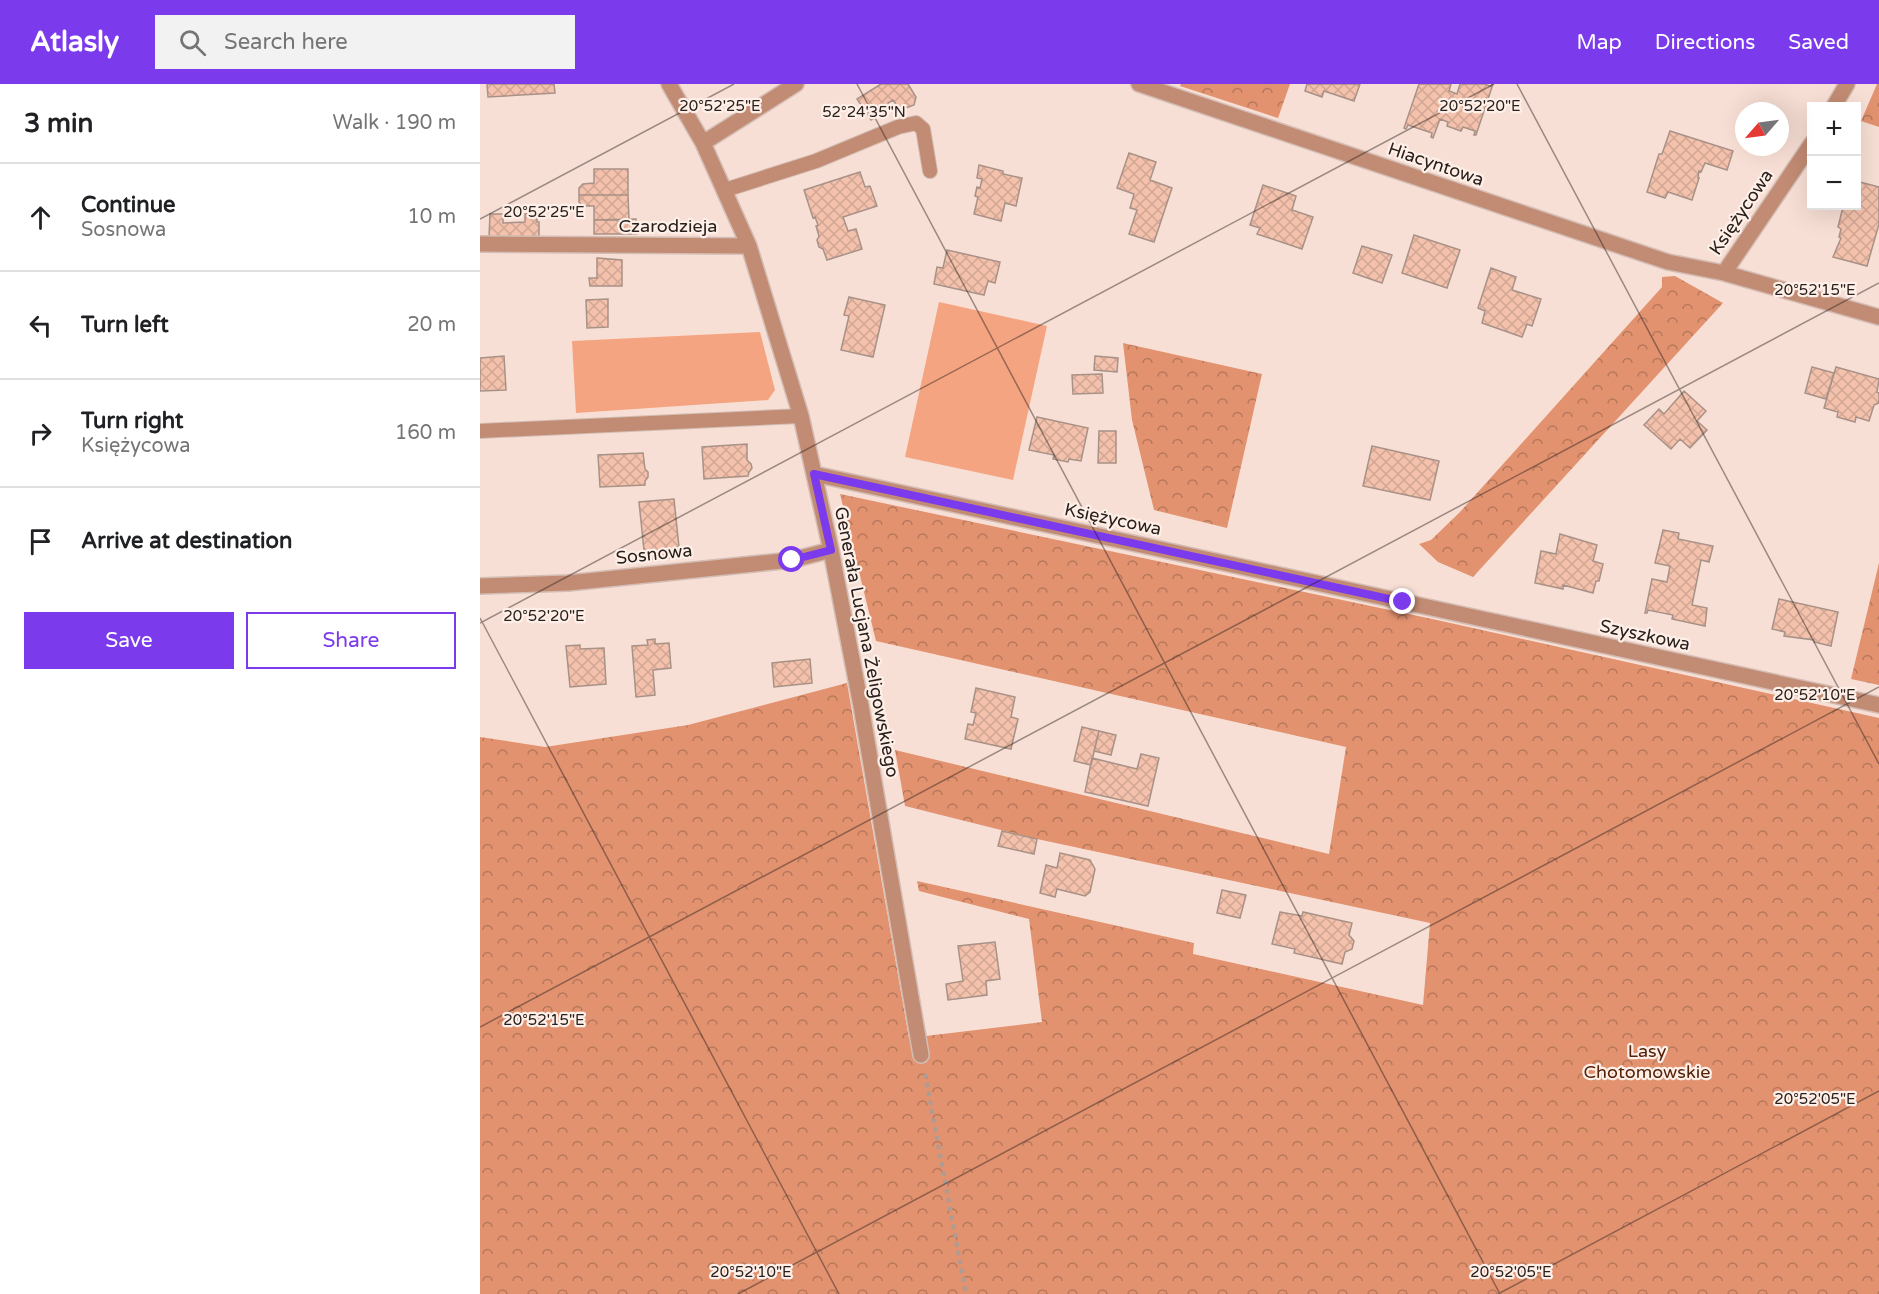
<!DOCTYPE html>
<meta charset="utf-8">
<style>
:root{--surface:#fff;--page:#f2f2f2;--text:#202124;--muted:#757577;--line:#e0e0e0;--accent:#7c3aed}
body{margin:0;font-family:"Varela Round",sans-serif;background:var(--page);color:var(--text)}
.controls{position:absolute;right:18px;top:18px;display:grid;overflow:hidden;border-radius:0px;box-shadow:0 6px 24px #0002}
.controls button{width:54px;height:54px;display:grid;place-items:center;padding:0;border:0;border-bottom:2px solid var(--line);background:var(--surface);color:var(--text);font:30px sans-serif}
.compass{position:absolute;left:1255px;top:18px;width:54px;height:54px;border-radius:50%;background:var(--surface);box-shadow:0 6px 24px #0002;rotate:242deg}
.stop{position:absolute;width:18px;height:18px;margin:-14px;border:4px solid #7c3aed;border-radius:50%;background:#fff}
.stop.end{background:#7c3aed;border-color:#fff;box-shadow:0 2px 6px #0008}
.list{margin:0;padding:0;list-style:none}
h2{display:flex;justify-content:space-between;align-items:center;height:78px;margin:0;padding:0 24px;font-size:26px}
h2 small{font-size:20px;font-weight:400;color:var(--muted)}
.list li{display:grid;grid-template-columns:39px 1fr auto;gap:18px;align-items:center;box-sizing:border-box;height:108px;padding:0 24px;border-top:2px solid var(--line)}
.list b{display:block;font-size:22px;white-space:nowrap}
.list p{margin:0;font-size:20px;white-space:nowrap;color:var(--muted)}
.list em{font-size:20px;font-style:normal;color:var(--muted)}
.actions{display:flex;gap:12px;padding:18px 24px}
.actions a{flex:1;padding:14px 0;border:2px solid var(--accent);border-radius:0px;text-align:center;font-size:21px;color:var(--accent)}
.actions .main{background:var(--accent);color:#fff}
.icon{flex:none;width:33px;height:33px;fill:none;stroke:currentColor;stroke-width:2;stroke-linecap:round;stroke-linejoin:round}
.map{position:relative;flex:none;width:1399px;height:1210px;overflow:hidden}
header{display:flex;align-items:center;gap:36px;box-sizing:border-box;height:84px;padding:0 30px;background:var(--accent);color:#fff}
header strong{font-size:28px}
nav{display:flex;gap:33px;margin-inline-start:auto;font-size:21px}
.search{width:420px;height:54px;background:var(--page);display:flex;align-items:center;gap:15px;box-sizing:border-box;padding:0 21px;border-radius:0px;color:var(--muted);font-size:22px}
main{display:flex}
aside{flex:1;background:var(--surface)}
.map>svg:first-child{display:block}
</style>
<header>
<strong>Atlasly</strong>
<div class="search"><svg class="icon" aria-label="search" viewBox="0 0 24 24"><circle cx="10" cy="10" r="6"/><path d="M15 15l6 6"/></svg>Search here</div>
<nav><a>Map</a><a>Directions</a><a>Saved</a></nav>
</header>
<main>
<aside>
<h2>3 min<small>Walk · 190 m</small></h2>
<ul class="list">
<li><svg class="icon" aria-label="ahead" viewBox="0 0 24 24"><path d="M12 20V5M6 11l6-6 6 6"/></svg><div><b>Continue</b><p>Sosnowa</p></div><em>10 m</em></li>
<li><svg class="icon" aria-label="left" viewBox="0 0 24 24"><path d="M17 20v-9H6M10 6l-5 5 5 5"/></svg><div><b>Turn left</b></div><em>20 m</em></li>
<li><svg class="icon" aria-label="right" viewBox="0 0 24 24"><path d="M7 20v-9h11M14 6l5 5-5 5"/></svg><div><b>Turn right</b><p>Księżycowa</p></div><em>160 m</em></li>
<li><svg class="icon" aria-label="arrive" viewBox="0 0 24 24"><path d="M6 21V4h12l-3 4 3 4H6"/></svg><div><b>Arrive at destination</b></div></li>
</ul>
<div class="actions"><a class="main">Save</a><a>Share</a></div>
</aside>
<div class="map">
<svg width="1399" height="1210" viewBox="0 0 1399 1210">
<defs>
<pattern id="forest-crowns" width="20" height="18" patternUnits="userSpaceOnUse" patternTransform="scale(1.5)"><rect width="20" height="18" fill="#e2926f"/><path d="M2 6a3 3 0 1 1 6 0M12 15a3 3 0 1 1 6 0" fill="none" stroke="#b7775a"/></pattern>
<pattern id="building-cross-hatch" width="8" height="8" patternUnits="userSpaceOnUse" patternTransform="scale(1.5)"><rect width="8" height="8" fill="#f4c2ac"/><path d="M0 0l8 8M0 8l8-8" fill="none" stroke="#d1a693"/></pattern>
</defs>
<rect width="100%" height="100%" fill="#f8dfd5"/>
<path fill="#f5a481" d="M459 218 567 242 533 396 425 373Z
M280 248 295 306 288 316 96 329 92 257Z"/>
<path fill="url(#forest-crowns)" d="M701 0H810L798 34 700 2Z
M1397 0H1399V43L1381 37Z
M1195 192 1243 219 993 493 958 478 939 460 951 456 980 428 1182 203V193Z
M643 259 782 290 747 444 674 426 652 336Z
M360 410 957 536 1399 634V1210H0V653L65 663 208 641 367 599 429 954 562 938 549 835 439 807 437 797 714 859 713 870 943 921 950 839 557 755 425 722 415 666 849 770 866 663 396 557Z
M1399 479V601L1371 595Z"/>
<path fill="url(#building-cross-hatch)" stroke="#a89187" stroke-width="1.5" d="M7 0H74L75 9 8 13Z
M401 0H428L436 13 434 21 420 26 413 16 408 19 411 25 391 36 377 15Z
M827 0H880L874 17 844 7 842 13 825 7Z
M939 0H971L969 7 977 10 980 0H1004L1010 2 1013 0 996 51H994L995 47 983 43 981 47 967 42 968 38 960 35 953 54 951 53 952 49 928 41 926 45 924 44Z
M1190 47 1253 67 1247 86 1225 79 1221 88 1219 87 1218 94H1219L1212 116 1188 108 1185 114 1167 108 1179 70H1182Z
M649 69 676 78 670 96 692 104 674 158 649 150 657 126 650 124 654 110 637 104Z
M499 81 523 87V90L542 94 536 122 525 119 521 137 494 130 498 113 495 112 497 103 500 104 502 95 497 94Z
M114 85H148V111H99V104L103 100 114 99Z
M380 88 385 103 390 102 397 122 363 133 368 147 376 145 382 165 347 176 343 165 339 163 337 156 339 152 336 142 338 141 335 133 333 134 324 106Z
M1376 97 1399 103V140L1387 182 1353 173 1361 154 1359 153 1361 145 1358 143 1363 123 1367 124 1368 122H1376Z
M783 101 816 112 812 126 833 133 822 165 777 150 780 144 770 141Z
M99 111H148L149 136H114V122H103L99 118Z
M57 129V138H59V153L9 154 10 130H23V139L45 138V130Z
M156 135 157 150H114V136Z
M934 151 980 166 967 204 922 189Z
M882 162 912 171 902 199 873 189Z
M467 166 520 178 515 199 508 197 504 211 454 200 457 183 463 184Z
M117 174 142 176V202H110L109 194H117Z
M1011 184 1036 193 1032 206 1061 215 1052 242 1047 240 1042 253 1002 239 1005 227 998 224Z
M369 213 405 221 393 273 361 266 369 232 364 231Z
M128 215V243L107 244 106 216Z
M24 272 26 306 0 307V274Z
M615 272 638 274 637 288 614 286Z
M1332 283 1354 289 1346 315 1325 309Z
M1356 283 1399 295 1397 308 1399 309V319L1394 321 1389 337 1376 333 1375 338 1357 333 1358 328 1344 324Z
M622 290 623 309 593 310 592 291Z
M1204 307 1226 327 1217 337 1227 346 1210 364 1200 355 1191 365 1164 341 1179 325 1184 330Z
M557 333 608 344 601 377 589 375 588 378 573 375 574 371 549 366Z
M619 347H636V379H618Z
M267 360V376L271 380 272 384 269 388 268 392 224 395 222 363Z
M892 362 959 377 950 416 883 402Z
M163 369 165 385 168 388V393L165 397V401L120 403 118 371Z
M194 415 200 473 165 476 159 418Z
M1183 446 1199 449 1198 455 1233 462 1229 478 1221 476 1212 521 1227 524 1225 542 1192 535 1193 531 1168 526 1167 529H1165L1172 495 1187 498 1190 482 1175 479Z
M1080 450 1117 461 1113 477 1123 480 1119 497H1116L1113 509 1083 501V505L1055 499 1061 467 1076 470Z
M1299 515 1358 528 1351 562 1334 558V556L1304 552 1305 548 1292 545Z
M175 555V560L189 559 191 584 173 586 175 611 156 613 152 562 168 561 167 556Z
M100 561V565L124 564 126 600 90 603 86 562Z
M330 575 332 599 294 603 292 579Z
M496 604 535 613 531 633 538 635 531 665 485 655 488 640 493 641 496 629 491 628Z
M602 643 619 647 611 681 594 677Z
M619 647 636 651 631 671 614 667Z
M661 670 679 674 668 722 605 708 612 674 657 685Z
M522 747 557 755 554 770 518 762Z
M580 769 610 776 615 785 610 808 605 812 577 805 575 813 560 809 566 781 577 784Z
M742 806 766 811 760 834 737 829Z
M800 828 822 832 823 828 872 839 869 851 874 857 872 865 865 868 862 880 814 869 815 865 792 860Z
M515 858 520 895 506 897 507 911 468 916 466 900 483 897 478 862Z"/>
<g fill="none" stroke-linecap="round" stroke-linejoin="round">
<defs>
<path id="lane" d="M245 106 336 77 418 43 436 39 443 45 450 87
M0 347 321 332"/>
<path id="street" d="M189 0 223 59 269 162 321 332 351 466 381 622 441 971
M659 0 1188 178 1244 189 1399 233
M1354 22 1367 0
M223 59 316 0
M0 160 269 162
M1244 189 1332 59
M334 390 1399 621
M0 502 88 499 312 476 351 466"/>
</defs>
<use href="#lane" stroke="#d3bdb4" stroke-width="16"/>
<use href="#street" stroke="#d3bdb4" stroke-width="18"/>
<path stroke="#ae9b93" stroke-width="4" stroke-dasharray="4.5 4.5" stroke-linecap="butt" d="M445 990 486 1210"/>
<use href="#lane" stroke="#c28b73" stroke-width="14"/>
<use href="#street" stroke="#c28b73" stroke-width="15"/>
</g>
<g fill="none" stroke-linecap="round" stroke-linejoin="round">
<path stroke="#7c3aed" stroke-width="8" d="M312 476 351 466 334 390 923 518"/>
</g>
<path fill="none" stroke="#29201c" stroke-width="1.5" stroke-opacity="0.45" d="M377 0 1020 1210M1037 0 1399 680M0 135 254 0M0 534 359 1210M0 539 1014 0M0 943 1399 199M258 1210 1399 603M1018 1210 1399 1007"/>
<g text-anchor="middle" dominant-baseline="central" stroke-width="4.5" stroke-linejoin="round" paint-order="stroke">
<g font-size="18" fill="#29201c" stroke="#feefe8">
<text transform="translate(956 80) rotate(19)">Hiacyntowa</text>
<text transform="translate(1261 128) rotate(-56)">Księżycowa</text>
<text x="188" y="142">Czarodzieja</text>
<text transform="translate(633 435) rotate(12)">Księżycowa</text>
<text transform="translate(174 470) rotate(-6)">Sosnowa</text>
<text transform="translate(1165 551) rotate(12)">Szyszkowa</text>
<text transform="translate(387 558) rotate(79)">Generała Lucjana Żeligowskiego</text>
</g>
<g font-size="18" fill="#552208" stroke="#feefe8">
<text x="1167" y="967">Lasy<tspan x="1167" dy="21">Chotomowskie</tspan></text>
</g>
</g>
<g font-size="15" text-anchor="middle" fill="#29201c" stroke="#feefe8" stroke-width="4.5" stroke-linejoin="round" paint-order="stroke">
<text x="240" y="27">20°52'25"E</text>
<text x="1000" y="27">20°52'20"E</text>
<text x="384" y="33">52°24'35"N</text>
<text x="64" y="133">20°52'25"E</text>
<text x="1335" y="211">20°52'15"E</text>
<text x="64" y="537">20°52'20"E</text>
<text x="1335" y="616">20°52'10"E</text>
<text x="64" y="941">20°52'15"E</text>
<text x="1335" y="1020">20°52'05"E</text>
<text x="271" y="1193">20°52'10"E</text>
<text x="1031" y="1193">20°52'05"E</text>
</g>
</svg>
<div class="controls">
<button>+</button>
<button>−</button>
</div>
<svg class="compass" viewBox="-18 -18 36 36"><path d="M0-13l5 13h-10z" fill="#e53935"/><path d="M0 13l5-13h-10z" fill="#757577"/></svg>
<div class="stop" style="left:312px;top:476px"></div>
<div class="stop end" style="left:923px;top:518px"></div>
</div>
</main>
